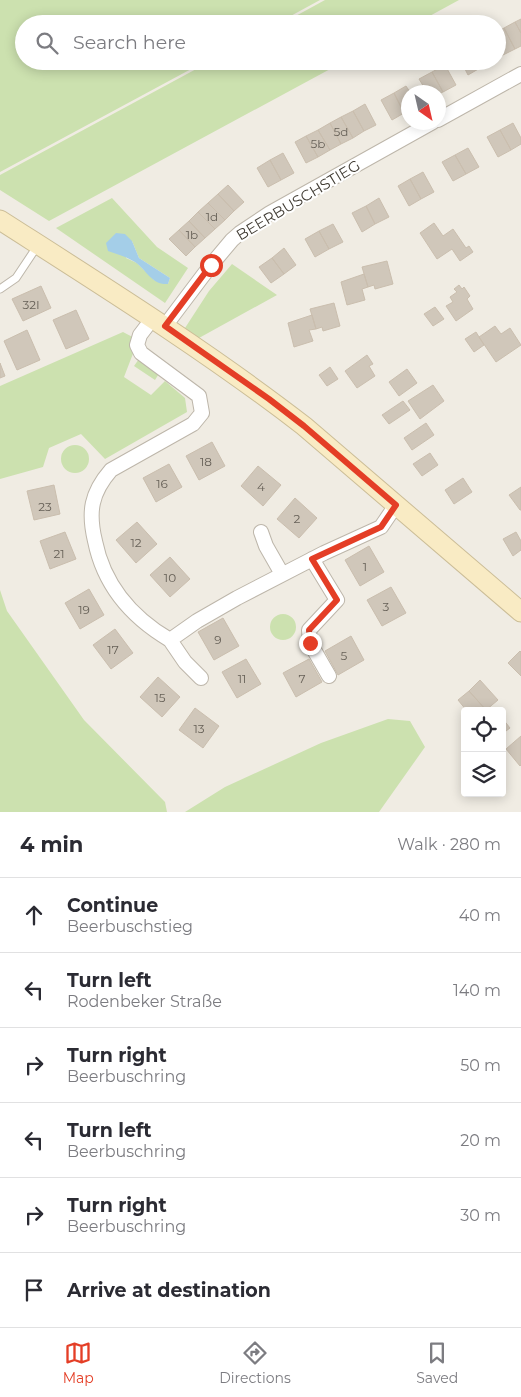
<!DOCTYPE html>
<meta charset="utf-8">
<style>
:root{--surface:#fff;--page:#f2f2f3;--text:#2b2b33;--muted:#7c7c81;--line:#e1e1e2;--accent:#e43e26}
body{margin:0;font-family:Montserrat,sans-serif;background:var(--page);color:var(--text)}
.controls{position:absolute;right:15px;bottom:15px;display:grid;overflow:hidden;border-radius:5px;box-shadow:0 2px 12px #0003}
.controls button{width:45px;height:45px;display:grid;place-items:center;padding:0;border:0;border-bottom:1px solid var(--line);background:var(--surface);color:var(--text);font:25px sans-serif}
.compass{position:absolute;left:401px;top:85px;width:45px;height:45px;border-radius:50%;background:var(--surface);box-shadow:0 2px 12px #0003;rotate:146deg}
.stop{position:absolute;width:15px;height:15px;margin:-11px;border:4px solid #e43e26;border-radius:50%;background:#fff}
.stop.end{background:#e43e26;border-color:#fff;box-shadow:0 1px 5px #0008}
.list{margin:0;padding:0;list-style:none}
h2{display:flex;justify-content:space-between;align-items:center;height:65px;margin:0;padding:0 20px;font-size:21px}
h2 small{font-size:16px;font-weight:400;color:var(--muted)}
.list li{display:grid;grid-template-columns:32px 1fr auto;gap:15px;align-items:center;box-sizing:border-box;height:75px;padding:0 20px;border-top:1px solid var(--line)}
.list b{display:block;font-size:19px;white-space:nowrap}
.list p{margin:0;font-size:16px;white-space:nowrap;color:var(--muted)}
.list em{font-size:16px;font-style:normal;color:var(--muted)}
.icon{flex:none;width:28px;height:28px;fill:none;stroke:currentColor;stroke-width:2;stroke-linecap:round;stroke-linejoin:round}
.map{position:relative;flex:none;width:521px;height:812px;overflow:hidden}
.search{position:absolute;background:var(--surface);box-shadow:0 2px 12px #0003;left:15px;right:15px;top:15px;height:55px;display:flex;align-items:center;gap:12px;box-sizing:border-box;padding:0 18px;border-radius:28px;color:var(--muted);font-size:19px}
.sheet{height:515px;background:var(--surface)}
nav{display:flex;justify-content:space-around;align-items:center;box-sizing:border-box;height:70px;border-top:1px solid var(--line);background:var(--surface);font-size:14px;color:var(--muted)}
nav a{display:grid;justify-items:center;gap:2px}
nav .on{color:var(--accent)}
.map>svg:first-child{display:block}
</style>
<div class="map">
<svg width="521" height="812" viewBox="0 0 521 812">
<rect width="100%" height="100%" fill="#f0ece3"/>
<path fill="#cce1af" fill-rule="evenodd" d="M0 0H320L276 24H24V61H206L0 172Z
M325 0H459L415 24H281Z
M211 61H345L49 221 0 190V175Z
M112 198 157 247 188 268 165 303 56 228ZM132 241 139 258 170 278 168 284 154 280 137 263 126 258Z
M232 264 277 295 199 338 185 328 209 291Z
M123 332 142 342 134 351 124 377 151 395 165 381 185 398 187 412 105 459 81 434 49 448 43 467 0 479V386Z
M139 359 160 372 155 380 134 366Z
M61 459a14 14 0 1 1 28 0a14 14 0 1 1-28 0Z
M0 590 7 611 84 720 165 802 167 812H0Z
M270 627a13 13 0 1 1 26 0a13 13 0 1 1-26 0Z
M388 719 410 721 425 747 379 812H185L225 787 321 743Z"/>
<path fill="#a4cee8" d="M116 233 125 234 132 241 139 258 170 278 168 284C151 285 147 270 135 262 127 257 117 254 108 251L106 243Z"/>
<path fill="#d0c7ba" stroke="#cabeae" d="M521 19V33L515 22Z
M515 22 521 33V46L515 49 504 28Z
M504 28 515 49 503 55 497 45V32Z
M497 45 503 55 497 59Z
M461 61H476L480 68 468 75Z
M476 61H491L492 62 480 68Z
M445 65 456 85 443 92 432 72Z
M432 72 443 92 438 94V92H427L419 79Z
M406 86 410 92 408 111 404 113 394 93Z
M394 93 404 113 392 120 381 100Z
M365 104 376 125 364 131 353 111Z
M353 111 364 131 353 138 341 117Z
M341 117 353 138 341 144 330 123Z
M330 123 341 144 330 150 318 130Z
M513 123 521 138V144L511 150 500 130Z
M318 130 330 150 318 157 306 136Z
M500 130 511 150 498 157 487 137Z
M306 136 318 157 306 163 295 142Z
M468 148 479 167 466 174 455 155Z
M283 153 294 173 281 180 270 160Z
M455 155 466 174 453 181 442 162Z
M270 160 281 180 268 187 257 168Z
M423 172 434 192 421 199 410 179Z
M410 179 421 199 409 206 398 186Z
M228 185 244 202 234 211 218 194Z
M218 194 234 211 225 220 208 203Z
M379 198 389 217 375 224 366 206Z
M208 203 225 220 215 229 198 212Z
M366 206 375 224 362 232 352 213Z
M198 212 215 229 205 238 189 221Z
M189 221 205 238 195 247 179 230Z
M434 223 443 236 453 229 466 248 469 246 473 252 460 261 452 249 437 259 420 233Z
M333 224 343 242 329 249 319 231Z
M179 230 195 247 186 256 169 239Z
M319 231 329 249 315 257 305 239Z
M284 248 296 265 284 274 272 258Z
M272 258 284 274 271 283 259 267Z
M387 261 393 284 375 289 374 285 368 287 362 267Z
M364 274 368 287 362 289 365 300 347 305 341 282Z
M459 285 462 289 464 287 470 296 467 299 473 309 456 321 446 306 453 302 450 297 457 292 454 289Z
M41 286 51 308 23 321 12 299Z
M334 303 340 326 323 331 322 327 316 329 310 309Z
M435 307 444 319 433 326 424 314Z
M76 310 89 339 66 349 53 320Z
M312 315 316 329 309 330 313 341 294 347 288 323Z
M495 326 501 334 510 328 521 345 496 362 479 337Z
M27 330 40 360 17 370 4 341Z
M476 332 484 345 474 352 465 339Z
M367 355 373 364 369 366 375 376 357 388 345 371Z
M0 363 5 376 0 378Z
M330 367 338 379 327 386 319 375Z
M407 369 417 383 399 396 389 382Z
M433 385 444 401 420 419 408 401Z
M403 401 410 410 389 424 382 415Z
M426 423 434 435 412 450 404 438Z
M212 442 225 466 199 480 186 456Z
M430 453 438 465 422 476 413 464Z
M169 464 182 487 156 502 143 478Z
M258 466 281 485 263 506 241 486Z
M463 478 472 492 454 504 445 490Z
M54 485 60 514 34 520 27 491Z
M521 487V510H520L509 495Z
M295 498 317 518 299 538 277 519Z
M137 522 157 544 136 563 116 540Z
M65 532 76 559 50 569 40 541Z
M516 532 521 541V550L513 556 503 539Z
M369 546 384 572 360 586 345 560Z
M170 557 190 579 170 597 150 575Z
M391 587 406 613 382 626 367 600Z
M89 589 104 615 80 629 65 603Z
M223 618 239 646 214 660 198 632Z
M115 629 133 653 111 669 93 645Z
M351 636 364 660 338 675 325 651Z
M520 651 521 652V676L508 663Z
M246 659 261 684 237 698 222 672Z
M309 659 322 682 296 697 283 673Z
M158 677 180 697 162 717 140 697Z
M480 680 498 700 486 710 469 691Z
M469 691 486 710V711H467L458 700Z
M195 708 219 726 203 748 179 730Z
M502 718 510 728 502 734Z
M521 736V765L520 766 506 749Z"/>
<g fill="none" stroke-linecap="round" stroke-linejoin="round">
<defs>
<path id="lane" d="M0 289 16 278 38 245"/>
<path id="street" d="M438 120 521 74
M153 318 140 335 137 345 141 353 199 396 202 413 193 424 111 470C91 493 88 512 95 541 104 586 131 617 170 640L197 621 237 598 324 553 381 527 396 505
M165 326 211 265 232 240 240 233 270 213 433 122
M261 532 266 546 282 574
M312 559 337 600 309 630 310 643 329 676
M170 640 185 662 201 678"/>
<path id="secondary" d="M0 220C103 286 207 351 304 426L521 612"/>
</defs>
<use href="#lane" stroke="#bdb6aa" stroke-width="9"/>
<use href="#street" stroke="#bdb6aa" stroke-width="16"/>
<use href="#secondary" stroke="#cbbd97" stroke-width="21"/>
<use href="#lane" stroke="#fff" stroke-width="7"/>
<use href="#street" stroke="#fff" stroke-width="14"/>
<use href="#secondary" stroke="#f9ebc4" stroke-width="19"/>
</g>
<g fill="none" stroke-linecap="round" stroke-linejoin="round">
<path stroke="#e43e26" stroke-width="6" d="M211 265 165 326 269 399 304 426 396 505 381 527 312 559 337 600 309 630 310 643"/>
</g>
<g text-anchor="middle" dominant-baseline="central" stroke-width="4" stroke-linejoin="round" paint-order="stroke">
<g font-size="12" fill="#655f56">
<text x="341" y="131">5d</text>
<text x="318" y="143">5b</text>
<text x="212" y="216">1d</text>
<text x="192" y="234">1b</text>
<text x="31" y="304">32l</text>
<text x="206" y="461">18</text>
<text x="162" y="483">16</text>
<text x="261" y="486">4</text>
<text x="45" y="506">23</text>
<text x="297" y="518">2</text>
<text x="136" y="542">12</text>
<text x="59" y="553">21</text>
<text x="365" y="566">1</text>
<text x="170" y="577">10</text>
<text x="386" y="606">3</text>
<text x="84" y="609">19</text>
<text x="218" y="639">9</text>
<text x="113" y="649">17</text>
<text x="344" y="655">5</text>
<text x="242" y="678">11</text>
<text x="302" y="678">7</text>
<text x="160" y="697">15</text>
<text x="199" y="728">13</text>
</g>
<g font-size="15" fill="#413c34" stroke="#fff">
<text transform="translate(298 200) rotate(-31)">BEERBUSCHSTIEG</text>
</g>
</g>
</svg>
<div class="controls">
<button><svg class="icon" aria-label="locate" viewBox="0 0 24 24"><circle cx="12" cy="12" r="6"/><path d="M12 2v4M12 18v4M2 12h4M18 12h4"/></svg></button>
<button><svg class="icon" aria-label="layers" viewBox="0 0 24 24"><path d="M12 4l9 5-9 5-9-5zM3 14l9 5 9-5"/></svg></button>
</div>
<svg class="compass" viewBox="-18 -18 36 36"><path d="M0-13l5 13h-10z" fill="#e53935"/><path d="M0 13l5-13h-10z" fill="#7c7c81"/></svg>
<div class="stop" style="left:211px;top:265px"></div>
<div class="stop end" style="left:310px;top:643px"></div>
<div class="search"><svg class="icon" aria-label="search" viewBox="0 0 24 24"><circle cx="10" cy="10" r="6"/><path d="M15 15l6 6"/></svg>Search here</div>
</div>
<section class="sheet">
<h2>4 min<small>Walk · 280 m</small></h2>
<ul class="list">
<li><svg class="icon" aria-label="ahead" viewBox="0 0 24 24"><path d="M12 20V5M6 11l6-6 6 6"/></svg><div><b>Continue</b><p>Beerbuschstieg</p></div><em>40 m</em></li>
<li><svg class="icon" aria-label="left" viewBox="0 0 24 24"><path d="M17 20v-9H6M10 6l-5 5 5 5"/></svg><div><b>Turn left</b><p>Rodenbeker Straße</p></div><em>140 m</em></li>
<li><svg class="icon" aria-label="right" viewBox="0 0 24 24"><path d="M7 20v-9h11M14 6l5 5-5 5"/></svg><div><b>Turn right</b><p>Beerbuschring</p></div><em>50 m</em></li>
<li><svg class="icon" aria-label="left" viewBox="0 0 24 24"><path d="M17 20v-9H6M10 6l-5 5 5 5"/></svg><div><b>Turn left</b><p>Beerbuschring</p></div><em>20 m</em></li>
<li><svg class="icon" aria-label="right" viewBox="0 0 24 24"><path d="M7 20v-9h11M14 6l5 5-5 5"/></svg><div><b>Turn right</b><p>Beerbuschring</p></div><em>30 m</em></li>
<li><svg class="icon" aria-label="arrive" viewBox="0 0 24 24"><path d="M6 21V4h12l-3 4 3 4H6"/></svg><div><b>Arrive at destination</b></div></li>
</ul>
</section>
<nav>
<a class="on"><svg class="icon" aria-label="map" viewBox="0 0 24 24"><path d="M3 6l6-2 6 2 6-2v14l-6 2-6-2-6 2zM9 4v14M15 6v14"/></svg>Map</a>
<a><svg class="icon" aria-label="directions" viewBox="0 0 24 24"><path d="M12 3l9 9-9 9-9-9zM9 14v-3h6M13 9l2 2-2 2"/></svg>Directions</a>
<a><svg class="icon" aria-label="saved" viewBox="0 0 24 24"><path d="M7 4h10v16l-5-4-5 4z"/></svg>Saved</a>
</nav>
